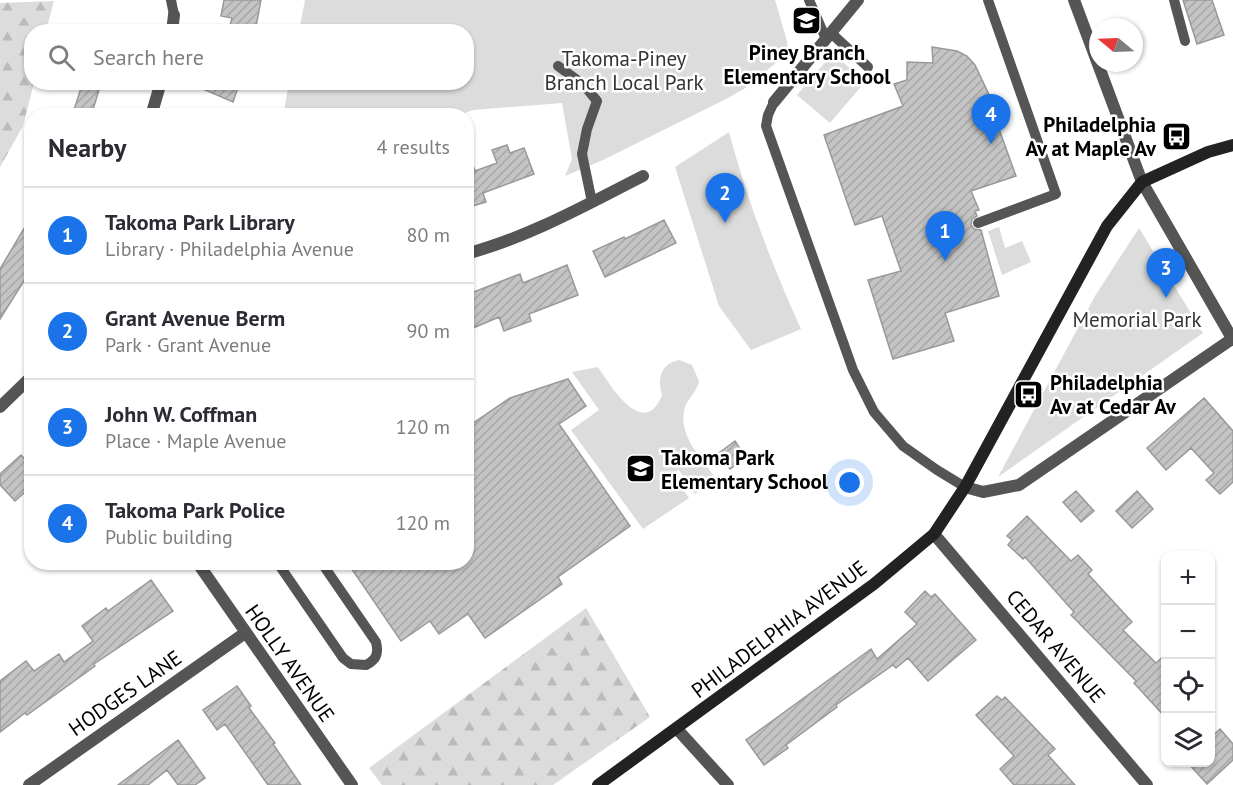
<!DOCTYPE html>
<meta charset="utf-8">
<style>
:root{--surface:#fff;--page:#f7f7f7;--text:#2b2b33;--muted:#7c7c81;--line:#e1e1e2;--accent:#1a73e8}
body{margin:0;font-family:"PT Sans",sans-serif;background:var(--page);color:var(--text)}
.controls{position:absolute;right:18px;bottom:18px;display:grid;overflow:hidden;border-radius:12px;box-shadow:0 2px 4px #0004}
.controls button{width:54px;height:54px;display:grid;place-items:center;padding:0;border:0;border-bottom:2px solid var(--line);background:var(--surface);color:var(--text);font:30px sans-serif}
.compass{position:absolute;left:1089px;top:18px;width:54px;height:54px;border-radius:50%;background:var(--surface);box-shadow:0 2px 4px #0004;rotate:289deg}
.you{position:absolute;left:850px;top:483px;width:21px;height:21px;margin:-15px;border:4px solid #fff;border-radius:50%;background:#1a73e8;box-shadow:0 0 0 9px #1a73e833}
.badge{display:grid;place-items:center;width:39px;height:39px;border-radius:50%;background:var(--accent);color:#fff;font-size:20px;font-weight:700}
.pin{position:absolute;translate:-50% -50px;filter:drop-shadow(0 2px 3px #0008)}
.pin::after{content:'';position:absolute;top:32px;width:21px;height:18px;background:inherit;clip-path:polygon(0 0,100% 0,50% 100%)}
.list{margin:0;padding:0;list-style:none}
h2{display:flex;justify-content:space-between;align-items:center;height:78px;margin:0;padding:0 24px;font-size:26px}
h2 small{font-size:20px;font-weight:400;color:var(--muted)}
.list li{display:grid;grid-template-columns:39px 1fr auto;gap:18px;align-items:center;box-sizing:border-box;height:96px;padding:0 24px;border-top:2px solid var(--line)}
.list b{display:block;font-size:22px;white-space:nowrap}
.list p{margin:0;font-size:20px;white-space:nowrap;color:var(--muted)}
.list em{font-size:20px;font-style:normal;color:var(--muted)}
.icon{flex:none;width:33px;height:33px;fill:none;stroke:currentColor;stroke-width:2;stroke-linecap:round;stroke-linejoin:round}
.map{position:relative;flex:none;width:1233px;height:785px;overflow:hidden}
.search{position:absolute;background:var(--surface);box-shadow:0 2px 4px #0004;left:24px;top:24px;width:450px;height:66px;display:flex;align-items:center;gap:15px;box-sizing:border-box;padding:0 21px;border-radius:24px;color:var(--muted);font-size:22px}
.panel{position:absolute;background:var(--surface);box-shadow:0 2px 4px #0004;left:24px;top:108px;width:450px;height:462px;border-radius:24px}
.map>svg:first-child{display:block}
</style>
<div class="map">
<svg width="1233" height="785" viewBox="0 0 1233 785">
<defs>
<pattern id="forest-firs" width="22" height="20" patternUnits="userSpaceOnUse" patternTransform="scale(1.5)"><rect width="22" height="20" fill="#dcdcdc"/><path d="M5 1l3.5 6h-7zM16 11l3.5 6h-7z" fill="#bbb"/></pattern>
<pattern id="building-hatch" width="6" height="6" patternUnits="userSpaceOnUse" patternTransform="scale(1.5)"><rect width="6" height="6" fill="#c4c4c4"/><path d="M-1 1l2-2M0 6l6-6M5 7l2-2" fill="none" stroke="#a7a7a7"/></pattern>
</defs>
<rect width="100%" height="100%" fill="#fff"/>
<path fill="#dcdcdc" d="M305 0H775L787 41 788 53 744 89 728 98 603 160 565 176 572 159 562 103 473 110 456 116H283L289 83 466 82V32L299 31Z
M833 53 865 82 830 123 797 95Z
M729 132C747 200 772 265 801 329L751 350 719 306 675 167Z
M999 227 1005 248 1022 241 1031 262 1002 275 988 231Z
M1139 228 1203 333 998 477 1095 296Z
M679 360 692 365 699 381C697 393 686 399 684 411 679 437 702 459 716 479L695 494 679 470 672 473 689 498 643 529 571 430 599 410 572 372 598 367C610 385 644 441 662 395 657 379 661 363 679 360Z"/>
<path fill="url(#forest-firs)" d="M54 1 46 31 32 32V82L34 83 23 126 0 167V3Z
M586 608 650 717 553 785H382L369 768Z"/>
<path fill="url(#building-hatch)" stroke="#999" stroke-width="1.5" d="M224 0H261L255 32 229 29 232 18 221 16Z
M1183 0H1212L1224 35 1197 44Z
M932 47 957 51 967 56 975 65 999 116 995 118 1016 176 971 191 979 210 975 211 977 216 972 219 971 225 974 229 981 230 999 296 945 313 954 341 893 359 868 280 901 271 882 216 855 225 824 135 903 106 894 84 907 80V62L933 63Z
M187 82H240L233 102Z
M82 85 99 90 91 116H72Z
M507 145 510 153 524 148 534 174 483 193 486 202 466 208V155H469L475 171 497 163 492 150Z
M32 215V268L0 319V269Z
M664 220 676 243 605 277 593 251 624 237 625 239Z
M567 265 578 295 529 314 531 321 504 331 499 317 466 331V295L520 274 523 283Z
M568 379 586 406 559 424 630 526 558 577 562 584 485 638 468 614 439 634 430 621 401 641 347 562H466V428L510 398Z
M1204 398 1233 431V482L1220 494 1206 480 1214 473 1191 448 1166 470 1147 448Z
M735 441 746 458 730 469 719 453Z
M21 455 32 467V486L15 501 0 485V474Z
M1076 491 1094 511 1081 522 1063 502Z
M1137 491 1153 509 1132 528 1116 511Z
M1027 516 1071 561 1078 555 1092 570 1088 574 1132 622 1123 630 1156 663 1166 654V718L1134 683 1136 681 1071 615 1074 612 1025 557 1023 559 1008 545 1012 540 1007 536Z
M151 580 173 611 94 664 95 666 27 715 25 713 0 732V681L26 661 34 671 59 654 64 662 93 641 82 626 106 608 108 611Z
M925 591 931 597 935 594 976 640 928 681 908 658 896 668 893 665 836 705 837 707 786 745 788 748 764 765 746 740 871 649 877 659 917 624 905 612Z
M237 686 251 706 249 708 275 743 273 744 301 785H268L225 724 217 730 203 710Z
M997 696 1002 700 1005 697 1055 749 1048 755 1075 785H1014L1000 769 1014 756 976 715Z
M1220 729 1233 744V760L1207 784 1187 762H1210V738Z
M178 740 205 778 195 785H178L167 770 148 785H118Z"/>
<g fill="none" stroke-linecap="round" stroke-linejoin="round">
<path stroke="#555" stroke-width="10" d="M171 0 174 15
M809 0 826 39
M1174 0 1185 41
M831 33 868 67
M558 66 584 85 597 101 587 129 582 154 592 202
M774 102 768 115 766 126 853 370 874 412 903 446 937 470 965 487
M978 223 1056 194 988 0
M277 562 343 658 351 664 366 665C376 660 379 654 376 642L321 562"/>
<path stroke="#555" stroke-width="12" d="M172 32 174 15
M774 102 858 0
M151 116 161 82
M1142 182 1233 340
M466 254C529 237 586 205 643 176
M0 407 32 376
M965 487 983 492 1019 485 1232 339
M934 534 1147 785
M197 562 352 785
M677 729 728 785
M29 785 245 633"/>
<path stroke="#555" stroke-width="12" d="M1074 0 1142 182"/>
<path stroke="#222" stroke-width="12" d="M598 785 874 584 934 534 965 487 1107 226 1142 182 1208 152 1233 145"/>
</g>
<defs>
<symbol id="school-square" viewBox="-11 -11 22 22"><rect x="-9" y="-9" width="18" height="18" rx="4" fill="#000" stroke="#fff"/><path d="M0-5L7-2L0 1L-7-2ZM-4 1L0 2.5L4 1V4Q0 6-4 4Z" fill="#fff"/></symbol>
<symbol id="bus-square" viewBox="-11 -11 22 22"><rect x="-9" y="-9" width="18" height="18" rx="4" fill="#000" stroke="#fff"/><path d="M-5-6H5V4H4V6H2V4H-2V6H-4V4H-5ZM-3.5-4V0h7V-4ZM-3.5 1.2v1.5H-2V1.2ZM2 1.2v1.5H3.5V1.2Z" fill="#fff"/></symbol>
</defs>
<g fill-rule="evenodd">
<use href="#school-square" x="790" y="4" width="33" height="33"/>
<use href="#bus-square" x="1160" y="120" width="33" height="33"/>
<use href="#bus-square" x="1012" y="378" width="33" height="33"/>
<use href="#school-square" x="624" y="452" width="33" height="33"/>
</g>
<g text-anchor="middle" dominant-baseline="central" stroke-width="5" stroke-linejoin="round" paint-order="stroke">
<g font-size="21" font-weight="bold" fill="#000" stroke="#fff" text-anchor="start">
<text x="807" y="52" text-anchor="middle">Piney Branch<tspan x="807" dy="24">Elementary School</tspan></text>
<text x="1156" y="124" text-anchor="end">Philadelphia<tspan x="1156" dy="24">Av at Maple Av</tspan></text>
<text x="1050" y="382">Philadelphia<tspan x="1050" dy="24">Av at Cedar Av</tspan></text>
<text x="661" y="457">Takoma Park<tspan x="661" dy="24">Elementary School</tspan></text>
</g>
<g font-size="21" fill="#333" stroke="#fff">
<text x="624" y="58">Takoma-Piney<tspan x="624" dy="24">Branch Local Park</tspan></text>
<text x="1137" y="319">Memorial Park</text>
</g>
<g font-size="21" fill="#000" stroke="#fff">
<text transform="translate(779 629) rotate(-37)">PHILADELPHIA AVENUE</text>
<text transform="translate(1056 646) rotate(50)">CEDAR AVENUE</text>
<text transform="translate(290 663) rotate(55)">HOLLY AVENUE</text>
<text transform="translate(125 693) rotate(-35)">HODGES LANE</text>
</g>
</g>
</svg>
<div class="controls">
<button>+</button>
<button>−</button>
<button><svg class="icon" aria-label="locate" viewBox="0 0 24 24"><circle cx="12" cy="12" r="6"/><path d="M12 2v4M12 18v4M2 12h4M18 12h4"/></svg></button>
<button><svg class="icon" aria-label="layers" viewBox="0 0 24 24"><path d="M12 4l9 5-9 5-9-5zM3 14l9 5 9-5"/></svg></button>
</div>
<svg class="compass" viewBox="-18 -18 36 36"><path d="M0-13l5 13h-10z" fill="#e53935"/><path d="M0 13l5-13h-10z" fill="#7c7c81"/></svg>
<div class="you"></div>
<div class="pin badge" style="left:945px;top:261px">1</div>
<div class="pin badge" style="left:725px;top:223px">2</div>
<div class="pin badge" style="left:1166px;top:298px">3</div>
<div class="pin badge" style="left:991px;top:144px">4</div>
<div class="search"><svg class="icon" aria-label="search" viewBox="0 0 24 24"><circle cx="10" cy="10" r="6"/><path d="M15 15l6 6"/></svg>Search here</div>
<section class="panel">
<h2>Nearby<small>4 results</small></h2>
<ul class="list">
<li><span class="badge">1</span><div><b>Takoma Park Library</b><p>Library · Philadelphia Avenue</p></div><em>80 m</em></li>
<li><span class="badge">2</span><div><b>Grant Avenue Berm</b><p>Park · Grant Avenue</p></div><em>90 m</em></li>
<li><span class="badge">3</span><div><b>John W. Coffman</b><p>Place · Maple Avenue</p></div><em>120 m</em></li>
<li><span class="badge">4</span><div><b>Takoma Park Police</b><p>Public building</p></div><em>120 m</em></li>
</ul>
</section>
</div>
